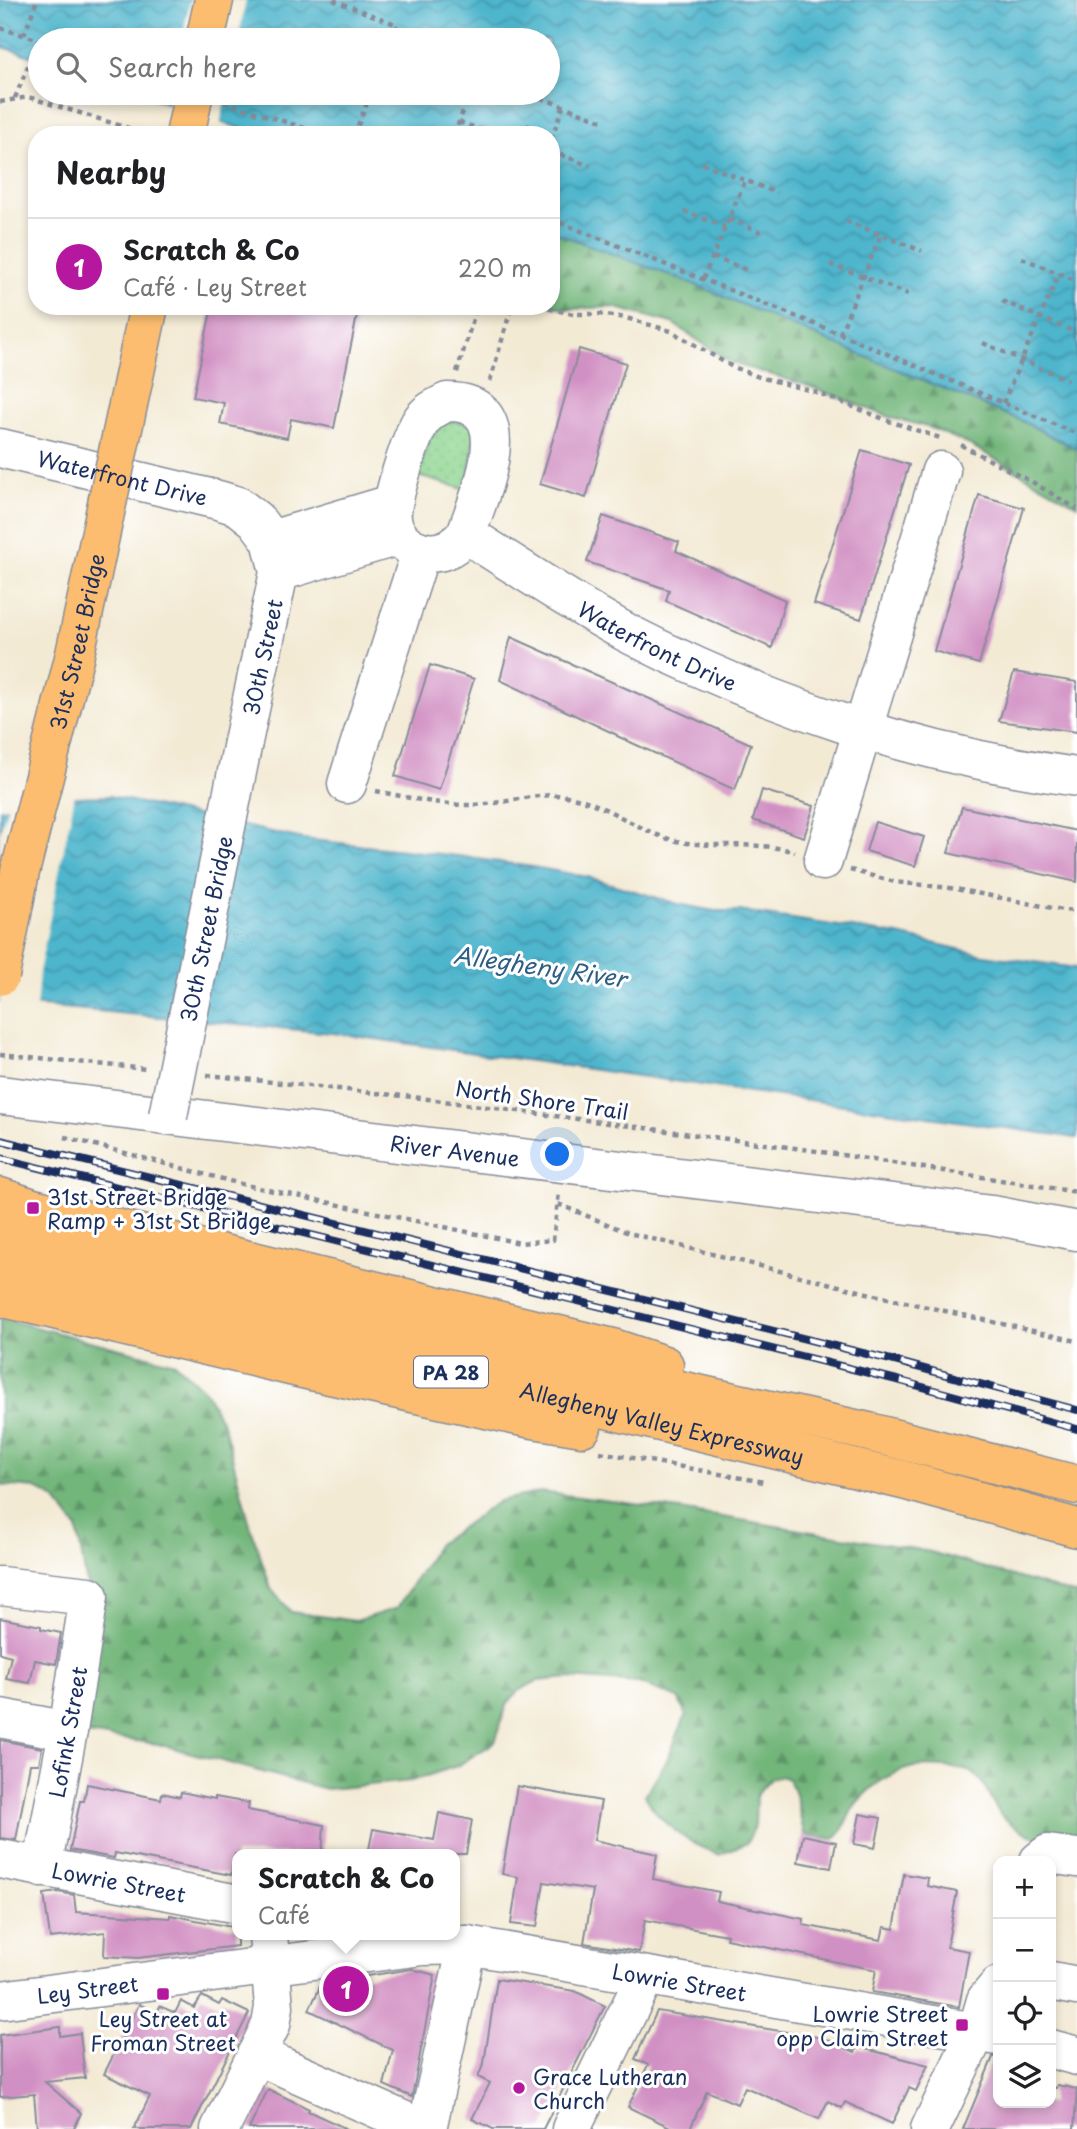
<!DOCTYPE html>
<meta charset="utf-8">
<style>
:root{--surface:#fff;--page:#f6f6f6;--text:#202124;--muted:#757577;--line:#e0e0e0;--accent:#b5179e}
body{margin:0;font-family:"Playpen Sans",sans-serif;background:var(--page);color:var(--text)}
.controls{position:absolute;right:21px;bottom:21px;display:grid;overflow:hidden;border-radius:14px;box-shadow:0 4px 10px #0003}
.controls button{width:63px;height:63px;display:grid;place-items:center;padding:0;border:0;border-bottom:2px solid var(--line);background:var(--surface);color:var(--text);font:35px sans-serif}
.you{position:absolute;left:558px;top:1155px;width:24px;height:24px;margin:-18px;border:5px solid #fff;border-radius:50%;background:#1a73e8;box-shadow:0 0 0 10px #1a73e833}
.badge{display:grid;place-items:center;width:46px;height:46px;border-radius:50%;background:var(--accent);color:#fff;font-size:23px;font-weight:700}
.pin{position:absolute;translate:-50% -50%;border:4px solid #fff;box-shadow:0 2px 7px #0006}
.popup{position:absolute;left:232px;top:1849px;width:228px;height:91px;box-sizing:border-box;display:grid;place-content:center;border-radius:14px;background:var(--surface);filter:drop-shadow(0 2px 5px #0005);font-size:23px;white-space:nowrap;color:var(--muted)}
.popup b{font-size:26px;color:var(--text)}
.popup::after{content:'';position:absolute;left:50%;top:100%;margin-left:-14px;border:14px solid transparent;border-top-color:var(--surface)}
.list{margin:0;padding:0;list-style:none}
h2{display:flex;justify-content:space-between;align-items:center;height:91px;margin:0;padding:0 28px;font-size:30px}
h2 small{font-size:23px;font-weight:400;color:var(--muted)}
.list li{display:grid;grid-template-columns:46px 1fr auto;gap:21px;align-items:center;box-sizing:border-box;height:98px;padding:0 28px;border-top:2px solid var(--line)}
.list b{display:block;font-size:26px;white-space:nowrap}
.list p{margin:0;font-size:23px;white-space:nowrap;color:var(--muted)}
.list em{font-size:23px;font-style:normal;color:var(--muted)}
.icon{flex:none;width:38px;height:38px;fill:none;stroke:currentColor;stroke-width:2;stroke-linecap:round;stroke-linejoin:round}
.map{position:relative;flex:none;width:1077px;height:2129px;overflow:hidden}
.search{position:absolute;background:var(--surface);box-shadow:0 4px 10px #0003;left:28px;top:28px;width:532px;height:77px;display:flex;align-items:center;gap:18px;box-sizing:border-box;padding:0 24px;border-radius:38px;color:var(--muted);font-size:26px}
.panel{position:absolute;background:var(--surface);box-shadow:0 4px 10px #0003;left:28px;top:126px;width:532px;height:189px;border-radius:28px}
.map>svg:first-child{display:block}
</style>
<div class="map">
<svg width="1077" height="2129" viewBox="0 0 1077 2129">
<defs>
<pattern id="green-dots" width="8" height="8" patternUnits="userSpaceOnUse" patternTransform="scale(1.75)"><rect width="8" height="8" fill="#8ed590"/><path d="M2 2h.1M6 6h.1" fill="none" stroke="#7ab77f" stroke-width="1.8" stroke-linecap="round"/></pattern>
<pattern id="forest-firs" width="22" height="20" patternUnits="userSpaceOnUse" patternTransform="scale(1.75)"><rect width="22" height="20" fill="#72b67a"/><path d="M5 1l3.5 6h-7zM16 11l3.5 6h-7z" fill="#5d9467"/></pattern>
<pattern id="water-waves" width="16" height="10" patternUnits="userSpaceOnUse" patternTransform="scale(1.75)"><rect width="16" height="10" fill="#4eb5cc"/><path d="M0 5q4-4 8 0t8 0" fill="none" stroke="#4094a9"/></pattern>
</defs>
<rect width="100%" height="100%" fill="#fff"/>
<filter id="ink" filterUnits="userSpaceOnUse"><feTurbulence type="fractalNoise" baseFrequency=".0143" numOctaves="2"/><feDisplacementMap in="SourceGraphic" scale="14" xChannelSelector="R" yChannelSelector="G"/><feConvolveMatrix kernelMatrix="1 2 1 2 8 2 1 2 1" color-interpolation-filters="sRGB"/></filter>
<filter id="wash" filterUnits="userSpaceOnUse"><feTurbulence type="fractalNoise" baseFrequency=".00686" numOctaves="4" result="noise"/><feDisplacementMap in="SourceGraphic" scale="28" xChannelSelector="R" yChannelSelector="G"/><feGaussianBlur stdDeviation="1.57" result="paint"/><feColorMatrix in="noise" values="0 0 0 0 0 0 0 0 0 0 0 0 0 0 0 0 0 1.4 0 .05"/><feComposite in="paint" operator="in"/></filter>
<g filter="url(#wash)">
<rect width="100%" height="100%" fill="#f3ead4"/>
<path fill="url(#green-dots)" stroke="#548277" stroke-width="2" d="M446 419 476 426 467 490 418 476 429 440Z"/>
<path fill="url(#forest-firs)" stroke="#46726c" stroke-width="2" d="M551 231 694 284 847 349 1020 420 1077 449V505L970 445 929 427 892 418 806 385 732 363 672 323 613 307 566 309 551 305Z
M0 1318 175 1363 206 1392 224 1426 250 1525 271 1589 291 1612 356 1621 397 1608 438 1544 499 1501 541 1492 680 1510 927 1551 1077 1595V1846C1048 1842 1026 1838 1003 1817 991 1805 988 1785 973 1773 963 1767 926 1765 914 1767 902 1769 886 1777 875 1785 868 1791 858 1800 853 1808 846 1821 845 1830 833 1839L804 1834 797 1800 789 1779 780 1776 771 1778 756 1796 755 1826 747 1843 720 1855C689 1844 659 1824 645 1795L667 1760 686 1715 678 1698 639 1683 569 1678 537 1681 518 1691 507 1704 495 1742 457 1766 411 1781 326 1789 158 1744 86 1734 89 1597 77 1528 55 1499 36 1488 0 1485Z"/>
<path fill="url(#water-waves)" stroke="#347295" stroke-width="2" d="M0 0H1077V449L1020 420 847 349 694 284 551 231V135H260L137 93H548V40H40V59L0 46Z
M109 796 303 839 458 856 533 867 588 877 678 904 714 911H739L898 935 984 955 1077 968V1138L333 1033 0 1002V809L76 797Z"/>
<path fill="#f3ead4" d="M190 0H246L238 40H182Z
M171 93H226L220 125 168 107Z
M75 794 39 972 36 1009 0 1006V832L8 805Z"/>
<g id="blocks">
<path fill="#d190c3" d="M212 306H359L334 428 291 419 287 438 220 424 224 403 193 397Z
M579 349 626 363 586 498 540 484Z
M862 450 909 465 861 619 814 604Z
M979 495 1024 508 979 664 934 651Z
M603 516 679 542 676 551 785 600 772 648 666 601 669 590 587 562Z
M511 637 751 744 735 790 617 736V735L500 680Z
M430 665 474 679 439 790 395 776Z
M1014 672 1077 682V732L999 721Z
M762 790 814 806 804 837 753 820Z
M962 807 1077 831V882L948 853Z
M875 822 924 837 915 866 866 851Z
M0 1618 41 1626V1629L61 1633 56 1664 35 1660 30 1683 6 1679 11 1656 0 1653Z
M0 1740 42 1748 39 1764H30L16 1840 0 1838Z
M87 1784 161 1799 162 1793 180 1797 181 1792 215 1799V1797L249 1803 248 1810 324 1825 322 1854H235L231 1875 115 1853 114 1858 70 1850 80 1801H84Z
M517 1786 601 1801 594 1840 657 1854 653 1879 719 1892 717 1901 804 1919 803 1925 881 1940 884 1927 894 1929 904 1874 928 1878 927 1886 957 1892 947 1947 969 1951 959 2007 872 1992 876 1970 726 1939 727 1935 645 1920 639 1952 584 1943 593 1890 544 1882 537 1927 511 1924 518 1877 502 1874Z
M439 1813 472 1820 466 1854H368L373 1829 434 1840Z
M860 1814 881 1818 875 1848 854 1844Z
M803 1835 836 1842 831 1868 798 1862Z
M58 1892 74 1895 76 1912 170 1918V1915L237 1928V1946L138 1958 104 1956 105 1932 50 1938 44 1894Z
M412 1969 435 1975 412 2097 384 2085 393 2050 309 2010 322 1983Z
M497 1979 575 1991 605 2006 543 2129H493L472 2119 490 2083 478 2077 484 2063Z
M202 1996 219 2005 222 2000 249 2013 191 2129H134L150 2096 104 2074 139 2004 157 2013 160 2006 175 2013 181 2001 194 2008Z
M657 2011 823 2038 855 2052 858 2047 928 2065 916 2091 909 2088 892 2124 845 2102 842 2108 828 2101 819 2119 745 2087 737 2104 707 2091 690 2129H674L628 2107 648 2065 635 2059Z
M60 2027V2036L80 2033 85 2078 45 2082 81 2113 74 2129H37L34 2094 0 2097V2035Z
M993 2057H998V2103H1051V2087L1056 2088 1057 2085 1077 2089 1074 2129H963Z
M268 2089 309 2109 308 2111 347 2129H249Z"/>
</g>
</g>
<g filter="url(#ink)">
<use href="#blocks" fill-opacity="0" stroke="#878c99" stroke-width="2"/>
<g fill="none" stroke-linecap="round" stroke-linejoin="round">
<defs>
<g id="minor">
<path d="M447 402C524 401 479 495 466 534 460 541 454 547 445 550 421 559 396 543 392 519 389 504 412 435 421 421 428 411 437 407 447 402Z"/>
<path id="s1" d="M0 448 218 500 238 506 256 520 271 540 279 572 243 742"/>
<path id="s2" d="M466 534C520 568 573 604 629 634 769 706 922 756 1077 777"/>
<path d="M271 540 392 504"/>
<path d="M279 572 398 536"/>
<path d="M347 784 421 551"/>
<path d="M823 861 941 471"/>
<path id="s3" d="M0 1095 992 1215 1077 1231"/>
<path d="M0 1586 89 1596 68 1731 42 1868"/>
<path d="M0 1718 68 1731"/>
<path id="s4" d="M0 1859 238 1904"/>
<path d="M1039 1861 1048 1854 1077 1858"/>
<path d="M1051 1981 1077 1986"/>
<path id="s5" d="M0 2000 423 1946 467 1945 998 2036"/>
<path d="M1051 2049 1077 2056"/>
<path d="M256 2055 423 2129"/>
<path d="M220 2129 271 2025 274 2007 268 1935"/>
<path d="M427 2129 467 1945"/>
<path d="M571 2129 645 1977"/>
<path d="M930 2129 977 2031 986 2000 998 1986"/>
</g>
<path id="major" d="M205 40 214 0
M185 135 194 93"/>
<g id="highway">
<path d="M0 1197 33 1208 613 1348 664 1365"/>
<path d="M0 1227 332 1313 869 1432 1077 1485"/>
<path id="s6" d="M0 1263 58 1278 903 1480 1077 1528"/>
<path d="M0 1297 307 1370 527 1418 582 1427"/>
</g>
</defs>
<use href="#minor" stroke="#878c99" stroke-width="41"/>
<use href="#major" stroke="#878c99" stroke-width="41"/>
<use href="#highway" stroke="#878c99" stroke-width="41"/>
<path stroke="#878c99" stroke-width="4.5" stroke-dasharray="5 5" stroke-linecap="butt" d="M333 0 398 25 392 40
M0 28 40 40
M24 35 37 0
M469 93 495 102
M15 98 39 39
M541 98 606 122
M0 102 28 97 151 135
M224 102 326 135
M459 122 485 131
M526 125 553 135
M354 135 371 93
M454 135 470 93
M551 139 563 107
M551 151 590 166
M702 163 777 193
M684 211 725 227
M551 219 840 334 1077 434
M729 219 763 233
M846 221 922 251
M713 257 747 270
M1022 258 1077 281
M830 264 908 294
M703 279 745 181
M1002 301 1077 333
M539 306 573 314H599L626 318 671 331 731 366 759 377 816 392 889 421 940 438
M840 334 881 234
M983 343 1068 380
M457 372 477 306
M490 381 512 306
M1003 403 1059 274
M961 445 1034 483 1077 509
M376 791C412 798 449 808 486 804 509 802 532 795 555 795 596 796 630 827 669 839 708 851 753 839 795 852
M850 870 895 882 950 888 1063 910 1077 911
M0 1054 146 1069
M207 1075 413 1097 810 1150 1077 1192
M65 1137 245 1185 520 1243 553 1240 559 1193
M558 1204 629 1233 879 1296 1077 1341
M600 1452 764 1482"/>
<use href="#minor" stroke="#fff" stroke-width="38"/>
<use href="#major" stroke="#fcbd6f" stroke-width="38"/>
<use href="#highway" stroke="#fcbd6f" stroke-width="38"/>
<defs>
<path id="rail" d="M0 1140 891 1360 1077 1410
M0 1158 897 1380 1077 1429"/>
</defs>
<use href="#rail" stroke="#1b2f5e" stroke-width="8"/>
<use href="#rail" stroke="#fff" stroke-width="5" stroke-dasharray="16" stroke-linecap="butt"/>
<defs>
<g id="minor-bridge">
<path id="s7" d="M168 1116 243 742"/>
</g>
<g id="major-bridge">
<path id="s8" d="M0 976 20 872 75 654 149 306"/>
</g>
</defs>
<use href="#minor-bridge" stroke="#878c99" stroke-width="41" stroke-linecap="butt"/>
<use href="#major-bridge" stroke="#878c99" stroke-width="41" stroke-linecap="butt"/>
<use href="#minor-bridge" stroke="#fff" stroke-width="38"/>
<use href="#major-bridge" stroke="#fcbd6f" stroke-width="38"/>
</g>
</g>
<g fill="#b5179e" stroke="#fff" stroke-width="2.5">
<rect x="26" y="1201" width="14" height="14" rx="3.5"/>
<rect x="156" y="1987" width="14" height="14" rx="3.5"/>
<rect x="955" y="2018" width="14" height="14" rx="3.5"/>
<circle cx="519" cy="2088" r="7"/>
</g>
<g text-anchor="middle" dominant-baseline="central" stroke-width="6" stroke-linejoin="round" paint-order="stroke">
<rect fill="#fff" stroke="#5f6d8e" stroke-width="2" x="414" y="1356.5" width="74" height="31" rx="5"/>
<g font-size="19" font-weight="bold" fill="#1b2f5e">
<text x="451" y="1372">PA 28</text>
</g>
<g font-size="21" fill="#1b2f5e" stroke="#fff">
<text stroke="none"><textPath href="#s1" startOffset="126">Waterfront Drive</textPath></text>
<text stroke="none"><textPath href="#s8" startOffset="343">31st Street Bridge</textPath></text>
<text stroke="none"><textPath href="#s2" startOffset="222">Waterfront Drive</textPath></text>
<text transform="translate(262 657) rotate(-78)">30th Street</text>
<text stroke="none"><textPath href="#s7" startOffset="191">30th Street Bridge</textPath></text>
<text transform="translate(542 1099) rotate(8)">North Shore Trail</text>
<text stroke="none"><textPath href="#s3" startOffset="458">River Avenue</textPath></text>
<text stroke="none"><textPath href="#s6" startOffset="681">Allegheny Valley Expressway</textPath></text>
<text transform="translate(67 1732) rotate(-80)">Lofink Street</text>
<text stroke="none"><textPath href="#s4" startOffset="121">Lowrie Street</textPath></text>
<text stroke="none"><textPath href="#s5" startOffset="686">Lowrie Street</textPath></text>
<text stroke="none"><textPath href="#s5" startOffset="88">Ley Street</textPath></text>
</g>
<g font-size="21" fill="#1b2f5e" stroke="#fff" text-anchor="start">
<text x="47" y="1196">31st Street Bridge<tspan x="47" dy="24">Ramp + 31st St Bridge</tspan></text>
<text x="948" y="2013" text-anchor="end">Lowrie Street<tspan x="948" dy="24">opp Claim Street</tspan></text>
<text x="163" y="2018" text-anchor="middle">Ley Street at<tspan x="163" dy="24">Froman Street</tspan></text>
<text x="533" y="2076">Grace Lutheran<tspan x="533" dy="24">Church</tspan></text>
</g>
<g font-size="23" font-style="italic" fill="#2d5e84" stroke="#fff">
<text transform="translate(540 966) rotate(8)">Allegheny River</text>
</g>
</g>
</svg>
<div class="controls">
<button>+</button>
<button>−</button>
<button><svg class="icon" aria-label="locate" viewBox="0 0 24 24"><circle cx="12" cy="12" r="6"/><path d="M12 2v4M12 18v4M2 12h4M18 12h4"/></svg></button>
<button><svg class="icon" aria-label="layers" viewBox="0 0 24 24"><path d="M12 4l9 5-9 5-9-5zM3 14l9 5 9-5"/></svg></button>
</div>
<div class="you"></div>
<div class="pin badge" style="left:346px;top:1989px">1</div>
<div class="popup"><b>Scratch &amp; Co</b>Café</div>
<div class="search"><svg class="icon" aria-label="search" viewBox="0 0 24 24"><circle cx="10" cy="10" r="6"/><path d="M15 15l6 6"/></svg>Search here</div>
<section class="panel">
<h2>Nearby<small></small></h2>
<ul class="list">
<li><span class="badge">1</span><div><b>Scratch &amp; Co</b><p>Café · Ley Street</p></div><em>220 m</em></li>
</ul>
</section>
</div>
